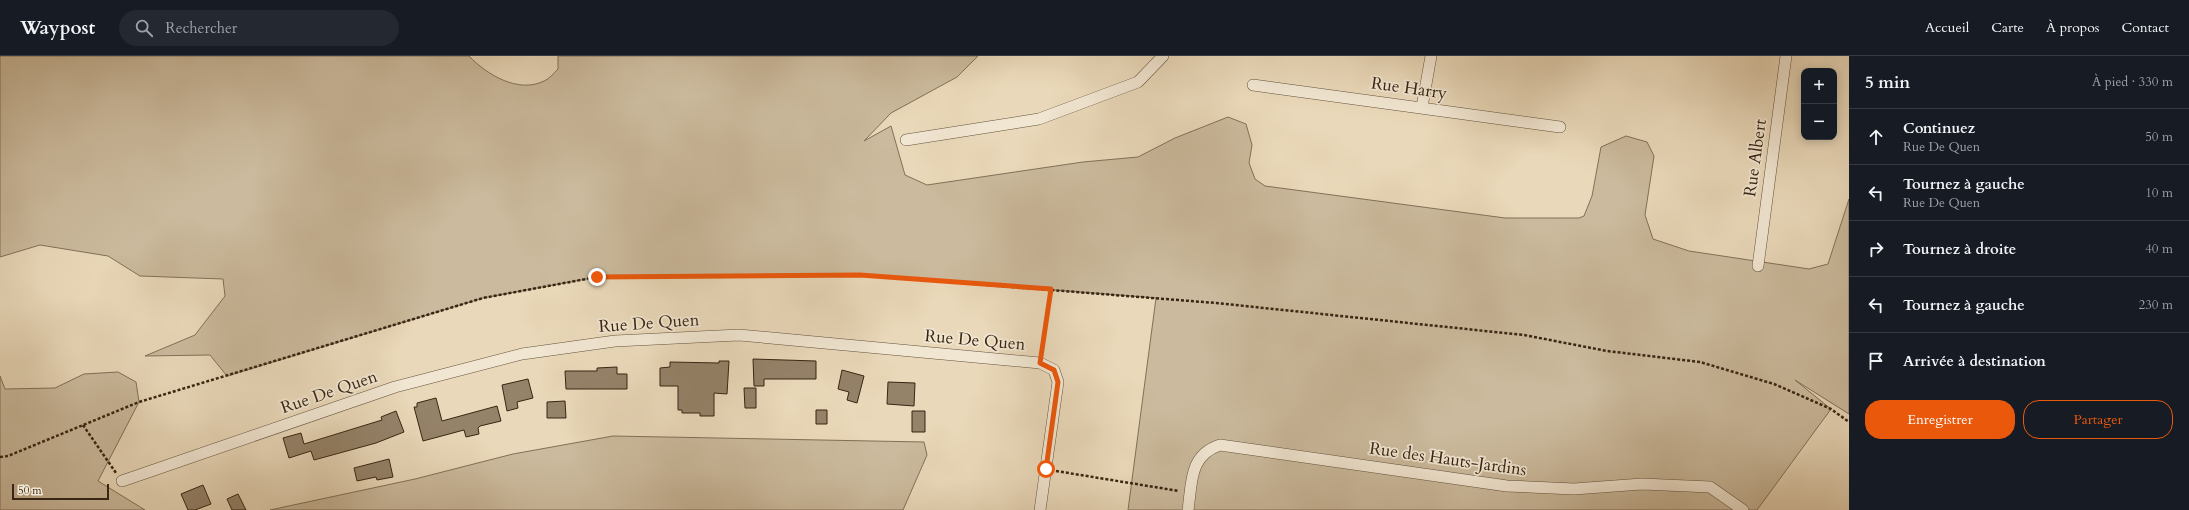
<!DOCTYPE html>
<html lang="fr">
<meta charset="utf-8">
<style>
:root{--surface:#171b24;--page:#242831;--text:#f1f3f6;--muted:#9ea1a6;--line:#363941;--accent:#ea580c}
body{margin:0;font-family:Cardo,serif;background:var(--page);color:var(--text)}
.controls{position:absolute;right:12px;top:12px;display:grid;overflow:hidden;border-radius:8px;box-shadow:0 2px 10px #0003}
.controls button{width:36px;height:36px;display:grid;place-items:center;padding:0;border:0;border-bottom:1px solid var(--line);background:var(--surface);color:var(--text);font:20px sans-serif}
.scale{position:absolute;left:12px;bottom:10px;width:97px;box-sizing:border-box;padding-left:4px;border:2px solid #382513;border-top:0;font-size:11px;line-height:14px;white-space:nowrap;color:#382513;-webkit-text-stroke:3px #f1e6d2;paint-order:stroke}
.stop{position:absolute;width:12px;height:12px;margin:-9px;border:3px solid #ea580c;border-radius:50%;background:#fff}
.stop.end{background:#ea580c;border-color:#fff;box-shadow:0 1px 4px #0008}
.list{margin:0;padding:0;list-style:none}
h2{display:flex;justify-content:space-between;align-items:center;height:52px;margin:0;padding:0 16px;font-size:17px}
h2 small{font-size:13px;font-weight:400;color:var(--muted)}
.list li{display:grid;grid-template-columns:26px 1fr auto;gap:12px;align-items:center;box-sizing:border-box;height:56px;padding:0 16px;border-top:1px solid var(--line)}
.list b{display:block;font-size:15px;white-space:nowrap}
.list p{margin:0;font-size:13px;white-space:nowrap;color:var(--muted)}
.list em{font-size:13px;font-style:normal;color:var(--muted)}
.actions{display:flex;gap:8px;padding:12px 16px}
.actions a{flex:1;padding:9px 0;border:1px solid var(--accent);border-radius:16px;text-align:center;font-size:14px;color:var(--accent)}
.actions .main{background:var(--accent);color:#fff}
.icon{flex:none;width:22px;height:22px;fill:none;stroke:currentColor;stroke-width:2;stroke-linecap:round;stroke-linejoin:round}
.map{position:relative;flex:none;width:1849px;height:454px;overflow:hidden}
header{display:flex;align-items:center;gap:24px;box-sizing:border-box;height:56px;padding:0 20px;background:var(--surface);border-bottom:1px solid var(--line)}
header strong{font-size:19px}
nav{display:flex;gap:22px;margin-inline-start:auto;font-size:14px}
.search{width:280px;height:36px;background:var(--page);display:flex;align-items:center;gap:10px;box-sizing:border-box;padding:0 14px;border-radius:22px;color:var(--muted);font-size:15px}
main{display:flex}
aside{flex:1;background:var(--surface)}
.map>svg:first-child{display:block}
</style>
<header>
<strong>Waypost</strong>
<div class="search"><svg class="icon" aria-label="search" viewBox="0 0 24 24"><circle cx="10" cy="10" r="6"/><path d="M15 15l6 6"/></svg>Rechercher</div>
<nav><a>Accueil</a><a>Carte</a><a>À propos</a><a>Contact</a></nav>
</header>
<main>
<div class="map">
<svg width="1849" height="454" viewBox="0 0 1849 454">
<rect width="100%" height="100%" fill="#e9d8b9"/>
<filter id="stains"><feTurbulence type="fractalNoise" baseFrequency=".005" numOctaves="4"/><feColorMatrix values="0 0 0 0 .2 0 0 0 0 .09 0 0 0 0 .02 0 0 0 .5 -.17"/></filter>
<radialGradient id="worn" r=".72"><stop offset=".6" stop-color="#630" stop-opacity="0"/><stop offset="1" stop-color="#630" stop-opacity=".3"/></radialGradient>
<path fill="#cbba9d" stroke="#827058" d="M0 0H469C486 18 518 38 544 25 549 23 554 17 558 13V0H978L957 21 891 57 864 85 891 70 905 119 927 129 1083 106 1138 101 1175 82 1228 61 1246 68 1252 89 1249 107 1255 123 1265 130 1505 162H1579L1584 160 1592 140 1601 91 1626 80 1647 86 1654 100 1645 159 1653 183 1689 195 1809 213 1828 208 1849 143V358L1795 324 1831 353 1757 454H1128L1156 242 860 219 597 221 483 242 227 320 210 299 145 300 195 279 225 240 223 223 140 220 108 200 40 189 0 201Z
M118 316 136 326 139 346 98 425 145 454H0V320L5 333 55 332 84 318Z
M613 380 924 386 927 399 903 454H270L415 423 513 398Z"/>
<path fill="#948269" stroke="#382513" d="M753 303 816 305V323H764V330H754Z
M719 305H729L727 338 714 337V360H700V357H682V354H678V330H660V312L670 311V306L719 307Z
M617 311V318H627V333H566L565 315H597V312Z
M842 314 864 320 857 347 847 344 849 336 838 333Z
M528 323 533 342 517 346 518 352 507 355 502 329Z
M888 326 915 327 914 350 887 348Z
M744 332H756V352H745Z
M436 342 442 365 497 350 501 365 480 370 478 372 479 378 466 381 464 374 423 385 414 351H417V347Z
M565 345 566 362H547V346Z
M816 354H827V368H816Z
M396 355 404 376 376 387 314 404 311 395 289 402 283 382 301 377 304 388 382 364 381 361Z
M912 355H925V376H912Z
M389 403 393 421 377 424 376 421 357 425 354 412Z
M203 429 211 448 195 454H188L181 438Z
M238 438 246 454H232L227 443Z"/>
<g fill="none" stroke-linecap="round" stroke-linejoin="round">
<defs>
<path id="minor" d="M1253 29 1560 71
M1422 51 1431 0
M906 84 1039 63 1138 26 1163 0
M1758 210 1786 0
M122 425 395 331 522 298 615 285 739 279 1040 307 1054 314 1058 326 1040 454
M1188 454C1192 427 1189 399 1220 389L1507 430 1574 433 1642 428 1710 431 1743 454"/>
</defs>
<use href="#minor" stroke="#64523c" stroke-width="12"/>
<path stroke="#382513" stroke-width="2.5" stroke-dasharray="3 2" stroke-linecap="butt" d="M1042 297 1051 233
M83 369 116 417
M0 401 8 400 139 346 483 242 597 221 860 219 1216 247 1524 279 1607 295 1700 306 1774 328 1831 353 1849 366
M1056 415 1179 435"/>
<use href="#minor" stroke="#f1e6d2" stroke-width="11"/>
</g>
<g fill="none" stroke-linecap="round" stroke-linejoin="round">
<path stroke="#ea580c" stroke-width="5" d="M597 221 860 219 1051 233 1040 307 1054 314 1058 326 1046 413"/>
</g>
<g text-anchor="middle" dominant-baseline="central" stroke-width="3.5" stroke-linejoin="round" paint-order="stroke">
<g font-size="17" fill="#382513" stroke="#f1e6d2">
<text transform="translate(1409 32) rotate(8)">Rue Harry</text>
<text transform="translate(1755 102) rotate(-82)">Rue Albert</text>
<text transform="translate(649 267) rotate(-4)">Rue De Quen</text>
<text transform="translate(975 284) rotate(5)">Rue De Quen</text>
<text transform="translate(329 336) rotate(-19)">Rue De Quen</text>
<text transform="translate(1448 403) rotate(8)">Rue des Hauts-Jardins</text>
</g>
</g>
<rect width="100%" height="100%" filter="url(#stains)"/>
<rect width="100%" height="100%" fill="url(#worn)"/>
</svg>
<div class="controls">
<button>+</button>
<button>−</button>
</div>
<div class="scale">50 m</div>
<div class="stop" style="left:1046px;top:413px"></div>
<div class="stop end" style="left:597px;top:221px"></div>
</div>
<aside>
<h2>5 min<small>À pied · 330 m</small></h2>
<ul class="list">
<li><svg class="icon" aria-label="ahead" viewBox="0 0 24 24"><path d="M12 20V5M6 11l6-6 6 6"/></svg><div><b>Continuez</b><p>Rue De Quen</p></div><em>50 m</em></li>
<li><svg class="icon" aria-label="left" viewBox="0 0 24 24"><path d="M17 20v-9H6M10 6l-5 5 5 5"/></svg><div><b>Tournez à gauche</b><p>Rue De Quen</p></div><em>10 m</em></li>
<li><svg class="icon" aria-label="right" viewBox="0 0 24 24"><path d="M7 20v-9h11M14 6l5 5-5 5"/></svg><div><b>Tournez à droite</b></div><em>40 m</em></li>
<li><svg class="icon" aria-label="left" viewBox="0 0 24 24"><path d="M17 20v-9H6M10 6l-5 5 5 5"/></svg><div><b>Tournez à gauche</b></div><em>230 m</em></li>
<li><svg class="icon" aria-label="arrive" viewBox="0 0 24 24"><path d="M6 21V4h12l-3 4 3 4H6"/></svg><div><b>Arrivée à destination</b></div></li>
</ul>
<div class="actions"><a class="main">Enregistrer</a><a>Partager</a></div>
</aside>
</main>
